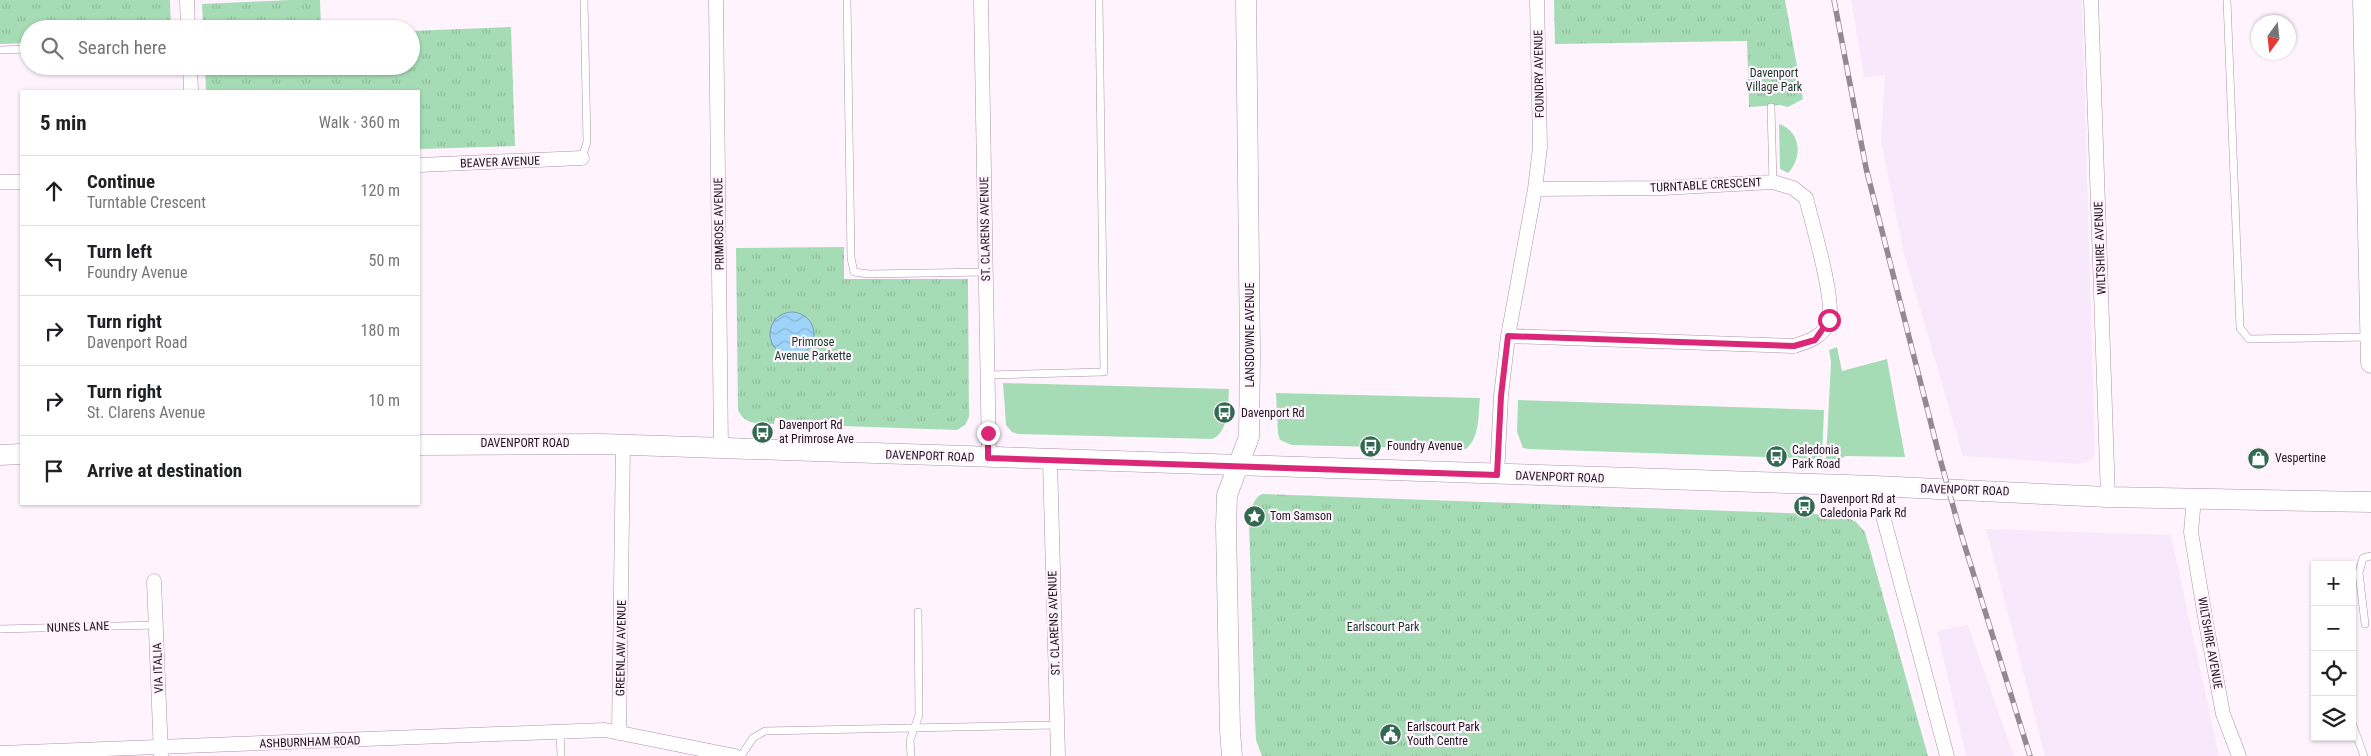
<!DOCTYPE html>
<meta charset="utf-8">
<style>
:root{--surface:#fff;--page:#f2f2f2;--text:#202124;--muted:#757577;--line:#e0e0e0}
body{margin:0;font-family:"Roboto Condensed",sans-serif;background:var(--page);color:var(--text)}
.controls{position:absolute;right:15px;bottom:15px;display:grid;overflow:hidden;border-radius:0px;box-shadow:0 1px 4px #0004}
.controls button{width:45px;height:45px;display:grid;place-items:center;padding:0;border:0;border-bottom:1px solid var(--line);background:var(--surface);color:var(--text);font:25px sans-serif}
.compass{position:absolute;left:2251px;top:15px;width:45px;height:45px;border-radius:50%;background:var(--surface);box-shadow:0 1px 4px #0004;rotate:195deg}
.stop{position:absolute;width:15px;height:15px;margin:-11px;border:4px solid #db2777;border-radius:50%;background:#fff}
.stop.end{background:#db2777;border-color:#fff;box-shadow:0 1px 5px #0008}
.list{margin:0;padding:0;list-style:none}
h2{display:flex;justify-content:space-between;align-items:center;height:65px;margin:0;padding:0 20px;font-size:21px}
h2 small{font-size:16px;font-weight:400;color:var(--muted)}
.list li{display:grid;grid-template-columns:32px 1fr auto;gap:15px;align-items:center;box-sizing:border-box;height:70px;padding:0 20px;border-top:1px solid var(--line)}
.list b{display:block;font-size:19px;white-space:nowrap}
.list p{margin:0;font-size:16px;white-space:nowrap;color:var(--muted)}
.list em{font-size:16px;font-style:normal;color:var(--muted)}
.icon{flex:none;width:28px;height:28px;fill:none;stroke:currentColor;stroke-width:2;stroke-linecap:round;stroke-linejoin:round}
.map{position:relative;flex:none;width:2371px;height:756px;overflow:hidden}
.search{position:absolute;background:var(--surface);box-shadow:0 1px 4px #0004;left:20px;top:20px;width:400px;height:55px;display:flex;align-items:center;gap:12px;box-sizing:border-box;padding:0 18px;border-radius:28px;color:var(--muted);font-size:19px}
.panel{position:absolute;background:var(--surface);box-shadow:0 1px 4px #0004;left:20px;top:90px;width:400px;height:415px;border-radius:0px}
.map>svg:first-child{display:block}
</style>
<div class="map">
<svg width="2371" height="756" viewBox="0 0 2371 756">
<defs>
<pattern id="park-tufts" width="24" height="20" patternUnits="userSpaceOnUse" patternTransform="scale(1.25)"><rect width="24" height="20" fill="#a6dcb5"/><path d="M3 7l-1-3M5 7V3M7 7l1-3M15 17l-1-3M17 17v-4M19 17l1-3" fill="none" stroke="#8ebc9b"/></pattern>
<pattern id="water-waves" width="16" height="10" patternUnits="userSpaceOnUse" patternTransform="scale(1.25)"><rect width="16" height="10" fill="#9ed4f9"/><path d="M0 5q4-4 8 0t8 0" fill="none" stroke="#88b5d5"/></pattern>
</defs>
<rect width="100%" height="100%" fill="#fff4fe"/>
<path fill="#f7e8fb" d="M1851 0H2082L2095 453 2093 459 2087 462 2080 464 1963 456 1904 254 1881 141 1885 75 1864 77Z
M1986 529 2171 535 2219 756H2045Z
M1968 625 2014 756H1966L1937 631Z"/>
<path fill="#a6dcb5" d="M1779 124C1801 131 1803 158 1788 173L1780 169Z
M1837 347 1842 371 1887 359 1905 457 1846 456 1840 459H1826L1831 362 1829 350Z
M1003 383 1229 389C1228 404 1229 433 1212 439L1018 434 1012 432 1006 425Z
M1276 393 1480 398C1478 416 1480 437 1466 449L1292 445 1280 440 1278 434Z
M1518 400 1824 410 1822 459 1528 449 1523 448 1517 432Z"/>
<path fill="url(#park-tufts)" d="M0 0H170L171 29H29V43L0 44Z
M290 0H320L321 29H203L202 4Z
M1554 0H1785L1803 99 1788 107 1780 105 1749 107 1747 41 1555 44Z
M511 27 515 146 419 149V91H206L205 66H411V31Z
M844 247V279H968L969 417 965 425 957 430 784 424V418H775L774 424C760 423 745 426 738 410L736 248Z
M1262 494 1842 515 1856 522 1865 532 1928 756H1262L1256 740 1255 719 1249 522C1251 511 1252 499 1262 494Z"/>
<path fill="url(#water-waves)" stroke="#789bb8" d="M770 334a22 22 0 1 1 44 0a22 22 0 1 1-44 0Z"/>
<g fill="none" stroke-linecap="round" stroke-linejoin="round">
<defs>
<path id="lane" d="M847 0 851 258 854 272 869 274 985 272
M2227 0 2240 328 2249 339 2369 337
M0 50 29 49
M1771 107 1773 182
M582 158 587 142 584 0
M987 375 1104 372 1099 0
M2365 624 2359 573 2363 558 2371 556
M0 629 156 625
M2352 723 2364 756
M560 732 561 756
M741 756 753 738 765 731 1057 725
M911 756 910 740 919 715 918 612"/>
<path id="street" d="M187 0 188 29
M716 0 721 448
M981 0 989 458
M2091 0 2108 497
M190 66 191 91
M419 165 582 158
M0 182H21
M1508 336 1794 346C1809 341 1824 337 1829 320 1835 299 1812 223 1806 198L1793 188 1773 182 1662 188 1535 189
M1050 460 1058 756
M1497 475 1501 396 1508 336 1535 189 1540 147 1537 0
M1875 486 1947 756
M2194 498 2191 532 2206 623 2223 714 2239 756
M154 581 161 755
M619 733 623 445
M0 753 605 730 735 756"/>
<path id="secondary" d="M2363 0 2371 363
M419 445 601 444 1875 486 2108 497 2371 502
M0 455 21 454
M1232 756 1230 731 1226 526 1227 495 1249 437 1250 354 1246 0"/>
</defs>
<use href="#lane" stroke="#ab92aa" stroke-width="8"/>
<use href="#street" stroke="#ab92aa" stroke-width="15"/>
<use href="#secondary" stroke="#ab92aa" stroke-width="21"/>
<use href="#lane" stroke="#fff" stroke-width="7"/>
<use href="#street" stroke="#fff" stroke-width="14"/>
<use href="#secondary" stroke="#fff" stroke-width="20"/>
<defs>
<path id="rail" d="M1834 0 1866 168 1939 455 1958 524 2030 756"/>
</defs>
<use href="#rail" stroke="#948993" stroke-width="5.5"/>
<use href="#rail" stroke="#fff4fe" stroke-width="4" stroke-dasharray="11" stroke-linecap="butt"/>
</g>
<g fill="none" stroke-linecap="round" stroke-linejoin="round">
<path stroke="#db2777" stroke-width="6" d="M988 433V458L1497 475 1501 396 1508 336 1794 346 1815 340 1829 320"/>
</g>
<defs>
<symbol id="bus-disc" viewBox="-11 -11 22 22"><circle r="9.5" fill="#326951" stroke="#fff4fe"/><path d="M-5-6H5V4H4V6H2V4H-2V6H-4V4H-5ZM-3.5-4V0h7V-4ZM-3.5 1.2v1.5H-2V1.2ZM2 1.2v1.5H3.5V1.2Z" fill="#fff"/></symbol>
<symbol id="shop-disc" viewBox="-11 -11 22 22"><circle r="9.5" fill="#326951" stroke="#fff4fe"/><path d="M-5-2.5h2.3a2.7 3.5 0 0 1 5.4 0H5L5.5 6h-11ZM-1.5-2.5h3a1.5 2.3 0 0 0-3 0Z" fill="#fff"/></symbol>
<symbol id="sight-disc" viewBox="-11 -11 22 22"><circle r="9.5" fill="#326951" stroke="#fff4fe"/><path d="M0-6L1.8-2.2L6-1.7L2.9 1.2L3.7 5.4L0 3.3L-3.7 5.4L-2.9 1.2L-6-1.7L-1.8-2.2Z" fill="#fff"/></symbol>
<symbol id="civic-disc" viewBox="-11 -11 22 22"><circle r="9.5" fill="#326951" stroke="#fff4fe"/><path d="M-.6-6.5H3V-4.5H.6V-3L4-1V1h2V6H-6V1h2V-1L-.6-3ZM-1.2 2.5V6h2.4V2.5Z" fill="#fff"/></symbol>
</defs>
<g fill-rule="evenodd">
<use href="#bus-disc" x="1212" y="400" width="25" height="25"/>
<use href="#bus-disc" x="750" y="420" width="25" height="25"/>
<use href="#bus-disc" x="1358" y="434" width="25" height="25"/>
<use href="#bus-disc" x="1764" y="444" width="25" height="25"/>
<use href="#shop-disc" x="2246" y="446" width="25" height="25"/>
<use href="#bus-disc" x="1792" y="494" width="25" height="25"/>
<use href="#sight-disc" x="1242" y="504" width="25" height="25"/>
<use href="#civic-disc" x="1378" y="722" width="25" height="25"/>
</g>
<g text-anchor="middle" dominant-baseline="central" stroke-width="4.5" stroke-linejoin="round" paint-order="stroke">
<g font-size="12" fill="#133b23" stroke="#fff4fe">
<text x="1774" y="73">Davenport<tspan x="1774" dy="14">Village Park</tspan></text>
<text x="813" y="342">Primrose<tspan x="813" dy="14">Avenue Parkette</tspan></text>
<text x="1383" y="627">Earlscourt Park</text>
</g>
<g font-size="12" fill="#1f151f" stroke="#fff4fe">
<text transform="translate(1539 74) rotate(-91)">FOUNDRY AVENUE</text>
<text transform="translate(500 162) rotate(-2)">BEAVER AVENUE</text>
<text transform="translate(1706 185) rotate(-3)">TURNTABLE CRESCENT</text>
<text transform="translate(719 224) rotate(-91)">PRIMROSE AVENUE</text>
<text transform="translate(985 229) rotate(-91)">ST. CLARENS AVENUE</text>
<text transform="translate(2100 248) rotate(-92)">WILTSHIRE AVENUE</text>
<text transform="translate(1250 335) rotate(-90)">LANSDOWNE AVENUE</text>
<text x="525" y="443">DAVENPORT ROAD</text>
<text transform="translate(930 456) rotate(2)">DAVENPORT ROAD</text>
<text transform="translate(1560 477) rotate(2)">DAVENPORT ROAD</text>
<text transform="translate(1965 490) rotate(2)">DAVENPORT ROAD</text>
<text transform="translate(1054 623) rotate(-92)">ST. CLARENS AVENUE</text>
<text transform="translate(78 627) rotate(-2)">NUNES LANE</text>
<text transform="translate(2210 643) rotate(80)">WILTSHIRE AVENUE</text>
<text transform="translate(621 648) rotate(-89)">GREENLAW AVENUE</text>
<text transform="translate(158 668) rotate(-92)">VIA ITALIA</text>
<text transform="translate(310 742) rotate(-2)">ASHBURNHAM ROAD</text>
</g>
<g font-size="12" fill="#1f151f" stroke="#fff4fe" text-anchor="start">
<text x="1241" y="413">Davenport Rd</text>
<text x="779" y="425">Davenport Rd<tspan x="779" dy="14">at Primrose Ave</tspan></text>
<text x="1387" y="446">Foundry Avenue</text>
<text x="1792" y="450">Caledonia<tspan x="1792" dy="14">Park Road</tspan></text>
<text x="2275" y="458">Vespertine</text>
<text x="1820" y="499">Davenport Rd at<tspan x="1820" dy="14">Caledonia Park Rd</tspan></text>
<text x="1270" y="516">Tom Samson</text>
<text x="1407" y="727">Earlscourt Park<tspan x="1407" dy="14">Youth Centre</tspan></text>
</g>
</g>
</svg>
<div class="controls">
<button>+</button>
<button>−</button>
<button><svg class="icon" aria-label="locate" viewBox="0 0 24 24"><circle cx="12" cy="12" r="6"/><path d="M12 2v4M12 18v4M2 12h4M18 12h4"/></svg></button>
<button><svg class="icon" aria-label="layers" viewBox="0 0 24 24"><path d="M12 4l9 5-9 5-9-5zM3 14l9 5 9-5"/></svg></button>
</div>
<svg class="compass" viewBox="-18 -18 36 36"><path d="M0-13l5 13h-10z" fill="#e53935"/><path d="M0 13l5-13h-10z" fill="#757577"/></svg>
<div class="stop" style="left:1829px;top:320px"></div>
<div class="stop end" style="left:988px;top:433px"></div>
<div class="search"><svg class="icon" aria-label="search" viewBox="0 0 24 24"><circle cx="10" cy="10" r="6"/><path d="M15 15l6 6"/></svg>Search here</div>
<section class="panel">
<h2>5 min<small>Walk · 360 m</small></h2>
<ul class="list">
<li><svg class="icon" aria-label="ahead" viewBox="0 0 24 24"><path d="M12 20V5M6 11l6-6 6 6"/></svg><div><b>Continue</b><p>Turntable Crescent</p></div><em>120 m</em></li>
<li><svg class="icon" aria-label="left" viewBox="0 0 24 24"><path d="M17 20v-9H6M10 6l-5 5 5 5"/></svg><div><b>Turn left</b><p>Foundry Avenue</p></div><em>50 m</em></li>
<li><svg class="icon" aria-label="right" viewBox="0 0 24 24"><path d="M7 20v-9h11M14 6l5 5-5 5"/></svg><div><b>Turn right</b><p>Davenport Road</p></div><em>180 m</em></li>
<li><svg class="icon" aria-label="right" viewBox="0 0 24 24"><path d="M7 20v-9h11M14 6l5 5-5 5"/></svg><div><b>Turn right</b><p>St. Clarens Avenue</p></div><em>10 m</em></li>
<li><svg class="icon" aria-label="arrive" viewBox="0 0 24 24"><path d="M6 21V4h12l-3 4 3 4H6"/></svg><div><b>Arrive at destination</b></div></li>
</ul>
</section>
</div>
